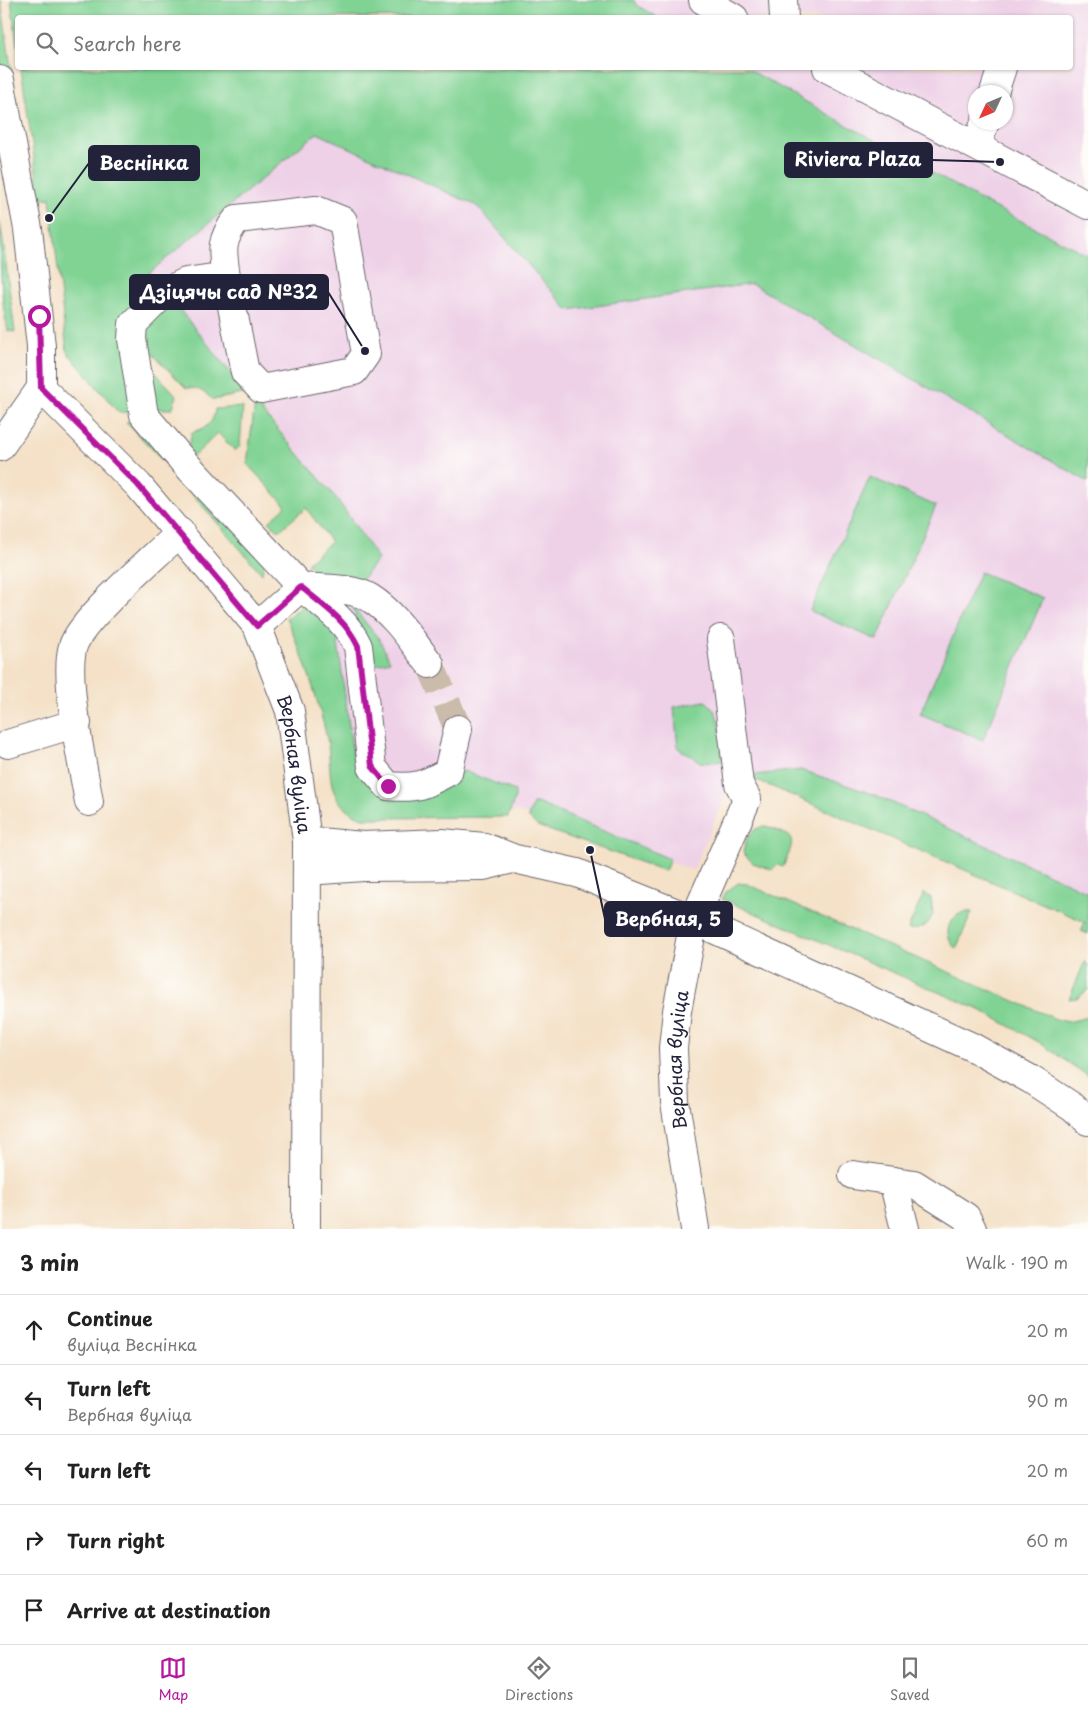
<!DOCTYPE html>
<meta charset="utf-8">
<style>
:root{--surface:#fff;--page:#f2f2f2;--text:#222;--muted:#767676;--line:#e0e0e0;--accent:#b5179e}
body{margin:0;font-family:"Playpen Sans",sans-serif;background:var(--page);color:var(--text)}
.compass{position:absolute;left:968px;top:85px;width:45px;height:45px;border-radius:50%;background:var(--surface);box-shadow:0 1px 4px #0004;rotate:226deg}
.stop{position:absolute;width:15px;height:15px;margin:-11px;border:4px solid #b5179e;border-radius:50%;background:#fff}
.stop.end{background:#b5179e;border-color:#fff;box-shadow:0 1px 5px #0008}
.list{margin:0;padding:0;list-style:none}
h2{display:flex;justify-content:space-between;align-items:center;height:65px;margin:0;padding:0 20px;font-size:21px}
h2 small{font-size:16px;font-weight:400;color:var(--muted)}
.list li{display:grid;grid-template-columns:32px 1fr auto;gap:15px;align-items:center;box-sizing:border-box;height:70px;padding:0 20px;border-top:1px solid var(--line)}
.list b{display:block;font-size:19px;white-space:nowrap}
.list p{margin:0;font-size:16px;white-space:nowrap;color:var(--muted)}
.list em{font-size:16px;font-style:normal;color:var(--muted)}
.icon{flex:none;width:28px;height:28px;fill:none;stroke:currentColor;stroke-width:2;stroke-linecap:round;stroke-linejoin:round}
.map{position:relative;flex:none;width:1088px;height:1229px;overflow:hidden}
.search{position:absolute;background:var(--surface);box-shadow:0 1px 4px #0004;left:15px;right:15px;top:15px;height:55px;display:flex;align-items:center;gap:12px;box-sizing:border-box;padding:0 18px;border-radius:5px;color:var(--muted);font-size:19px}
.sheet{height:415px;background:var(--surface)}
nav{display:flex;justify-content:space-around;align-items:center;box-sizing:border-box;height:70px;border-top:1px solid var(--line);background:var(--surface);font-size:14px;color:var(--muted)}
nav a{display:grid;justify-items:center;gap:2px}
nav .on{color:var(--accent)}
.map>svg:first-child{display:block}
</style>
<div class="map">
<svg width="1088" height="1229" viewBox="0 0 1088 1229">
<rect width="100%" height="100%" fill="#fdfcf7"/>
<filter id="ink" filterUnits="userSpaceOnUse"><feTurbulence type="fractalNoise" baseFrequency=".02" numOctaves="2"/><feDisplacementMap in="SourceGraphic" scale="10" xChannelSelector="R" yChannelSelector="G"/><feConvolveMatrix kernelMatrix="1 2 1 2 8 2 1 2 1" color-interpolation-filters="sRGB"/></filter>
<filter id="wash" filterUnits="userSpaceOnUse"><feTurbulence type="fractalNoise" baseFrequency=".0096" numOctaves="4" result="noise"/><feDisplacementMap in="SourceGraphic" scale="20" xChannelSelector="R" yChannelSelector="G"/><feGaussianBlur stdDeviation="1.12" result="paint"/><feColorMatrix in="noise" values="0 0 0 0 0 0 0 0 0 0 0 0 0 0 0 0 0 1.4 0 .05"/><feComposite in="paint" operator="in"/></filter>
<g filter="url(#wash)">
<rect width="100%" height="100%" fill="#f4e1c7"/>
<path fill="#eed0e7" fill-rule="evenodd" d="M634 0H1088V255L982 201 746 68H1070V18H657L636 5ZM976 92H1006V122H976Z
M317 133 477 206 568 309 752 284 1088 482V892L873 794 801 770 733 778 693 870 522 813 452 805 340 762 303 637 378 559 337 499 149 273Z"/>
<path fill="#81d394" stroke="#527a68" d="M0 0H1L29 190 3 80 0 56Z
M11 0H634L636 5 657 17 18 18 17 46Z
M21 68H746L982 201 1088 255V482L752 284 568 310 477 206 317 133 149 273 159 285 125 315 135 411 119 413 67 352 50 198 40 199Z
M0 220 15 332 8 331C0 297 0 256 0 220Z
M172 300 247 393 213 400C205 392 197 387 186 388L141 342V332Z
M138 354 177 396 172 409H147Z
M255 403 337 499 378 559 359 583 346 576 318 574 307 563 331 542 306 508 279 531 269 522 286 506 247 464Z
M243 407 240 446 235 451 218 433 194 456 188 450 192 432C206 429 214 423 215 409Z
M142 419 177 459 174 472 126 422Z
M184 467 265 558 262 574 179 479Z
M870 477 936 506 877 640 810 611Z
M980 572 1043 598 983 740 920 714Z
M303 606 336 628 353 755 361 771 375 785 464 771 515 791V798L508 817 364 818C354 816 342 807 337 798 327 781 331 756 327 738 317 696 304 657 286 618Z
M352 606 379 639 390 661 370 666Z
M705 701C724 713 720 740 722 761L702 763 678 748 674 707Z
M801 770 873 794 1088 892V934L1081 931 1085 922 754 779V775Z
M537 803 670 859 665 871 537 826 528 817 533 804Z
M766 826C797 838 796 837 783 867L778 865 772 870 753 863 743 853C746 838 750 828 766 826Z
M738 883 747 884 1056 1019 1068 1022 1088 1017V1076L1037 1041 980 1010 722 899 726 892Z
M924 893 931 898 933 914C928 926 921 931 908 929Z
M964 912H972L956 949C943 936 946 919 964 912Z
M1085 961 1088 965V990L1077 998 1069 999Z"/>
</g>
<g filter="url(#ink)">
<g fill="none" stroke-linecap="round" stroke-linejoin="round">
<path stroke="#cabbab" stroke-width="28" stroke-dasharray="28 14" stroke-linecap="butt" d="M430 664 458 729"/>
<defs>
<g id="minor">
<path d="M703 0 734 18"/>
<path d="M783 0 784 18"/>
<path d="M827 68 1088 205"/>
<path d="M0 80 28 229 41 346V388L0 447"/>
<path d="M994 92 1002 68"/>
<path d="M977 146 985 122"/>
<path d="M226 276 245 372 261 389 354 371 366 354 343 221 316 210 237 219C220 240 222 251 226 276L186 282 165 292 133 324 132 339 144 415 183 461 301 587 257 626"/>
<path id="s1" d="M41 388 138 485 257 626 290 711 307 841 306 1229"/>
<path d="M430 664C412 641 395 614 370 598 352 587 322 589 301 587 323 605 346 620 358 646L372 767 388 786C416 789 424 785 448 772L458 729"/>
<path d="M8 744 77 723"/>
<path d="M89 802C83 766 63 677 73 646 82 618 156 556 180 532"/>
<path d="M307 841 363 846 442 843 484 847 515 859 577 873 694 920 972 1047 1030 1079 1073 1107 1088 1121"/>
<path d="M307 871 363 867 484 866 509 860"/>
<path d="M853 1175 914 1184 966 1217 972 1229"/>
<path d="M893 1181 905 1229"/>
<path id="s2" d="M695 1229 675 1102 673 1048 677 1011 694 920 747 799 739 784 721 639"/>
</g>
</defs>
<use href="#minor" stroke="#6c656c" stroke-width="30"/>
<use href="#minor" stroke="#fff" stroke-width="28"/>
</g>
</g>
<g fill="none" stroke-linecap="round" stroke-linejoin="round" filter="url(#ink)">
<path stroke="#b5179e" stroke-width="6" d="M39 316 41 388 138 485 257 626 301 587C323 605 346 620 358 646L372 766 388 786"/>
</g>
<g text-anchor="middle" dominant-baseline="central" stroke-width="4.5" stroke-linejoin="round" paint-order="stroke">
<g font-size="18" fill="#22223b" stroke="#fdfcf7">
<text stroke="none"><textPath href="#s1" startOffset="466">Вербная вуліца</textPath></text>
<text stroke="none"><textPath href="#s2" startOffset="171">Вербная вуліца</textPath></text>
</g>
</g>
<path fill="none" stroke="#22223b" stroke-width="2" d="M1000 162L932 160M49 218L89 163M365 351L328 292M590 850L605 919"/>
<g fill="#22223b" stroke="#fdfcf7" stroke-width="2">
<circle cx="1000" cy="162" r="5"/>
<circle cx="49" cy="218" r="5"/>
<circle cx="365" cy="351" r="5"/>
<circle cx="590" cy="850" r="5"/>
</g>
<g fill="#22223b" stroke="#22223b" stroke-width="2">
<rect x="785" y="143" width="147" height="34" rx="5"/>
<rect x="89" y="146" width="110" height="34" rx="5"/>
<rect x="130" y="275" width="198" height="34" rx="5"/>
<rect x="605" y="902" width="127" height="34" rx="5"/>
</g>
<g font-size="19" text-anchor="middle" font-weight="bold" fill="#fff">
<text x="858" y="166">Riviera Plaza</text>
<text x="144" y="170">Веснінка</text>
<text x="229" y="299">Дзіцячы сад №32</text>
<text x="668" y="926">Вербная, 5</text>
</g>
</svg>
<svg class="compass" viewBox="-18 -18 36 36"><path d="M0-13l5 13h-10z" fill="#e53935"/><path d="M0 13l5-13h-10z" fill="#767676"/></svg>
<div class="stop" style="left:39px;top:316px"></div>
<div class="stop end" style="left:388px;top:786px"></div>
<div class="search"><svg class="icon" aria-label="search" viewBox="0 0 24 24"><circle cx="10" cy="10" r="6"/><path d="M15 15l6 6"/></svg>Search here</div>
</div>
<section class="sheet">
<h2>3 min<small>Walk · 190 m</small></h2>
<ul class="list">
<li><svg class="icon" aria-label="ahead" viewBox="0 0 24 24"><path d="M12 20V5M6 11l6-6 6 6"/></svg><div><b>Continue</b><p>вуліца Веснінка</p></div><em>20 m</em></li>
<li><svg class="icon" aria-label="left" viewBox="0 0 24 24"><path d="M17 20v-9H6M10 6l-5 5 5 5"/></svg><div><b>Turn left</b><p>Вербная вуліца</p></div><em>90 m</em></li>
<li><svg class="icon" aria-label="left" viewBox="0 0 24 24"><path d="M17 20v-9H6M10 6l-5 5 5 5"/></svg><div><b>Turn left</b></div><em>20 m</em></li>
<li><svg class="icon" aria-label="right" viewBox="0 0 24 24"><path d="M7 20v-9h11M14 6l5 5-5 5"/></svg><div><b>Turn right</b></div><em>60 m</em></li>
<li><svg class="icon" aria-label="arrive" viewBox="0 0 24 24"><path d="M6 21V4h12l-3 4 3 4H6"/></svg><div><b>Arrive at destination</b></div></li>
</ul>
</section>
<nav>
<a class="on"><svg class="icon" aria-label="map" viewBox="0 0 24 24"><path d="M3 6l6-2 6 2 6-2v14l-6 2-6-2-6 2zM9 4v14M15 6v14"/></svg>Map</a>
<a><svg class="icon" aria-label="directions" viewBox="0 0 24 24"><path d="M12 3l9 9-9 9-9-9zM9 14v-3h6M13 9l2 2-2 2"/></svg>Directions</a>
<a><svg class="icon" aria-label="saved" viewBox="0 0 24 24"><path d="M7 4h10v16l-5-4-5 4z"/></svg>Saved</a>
</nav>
